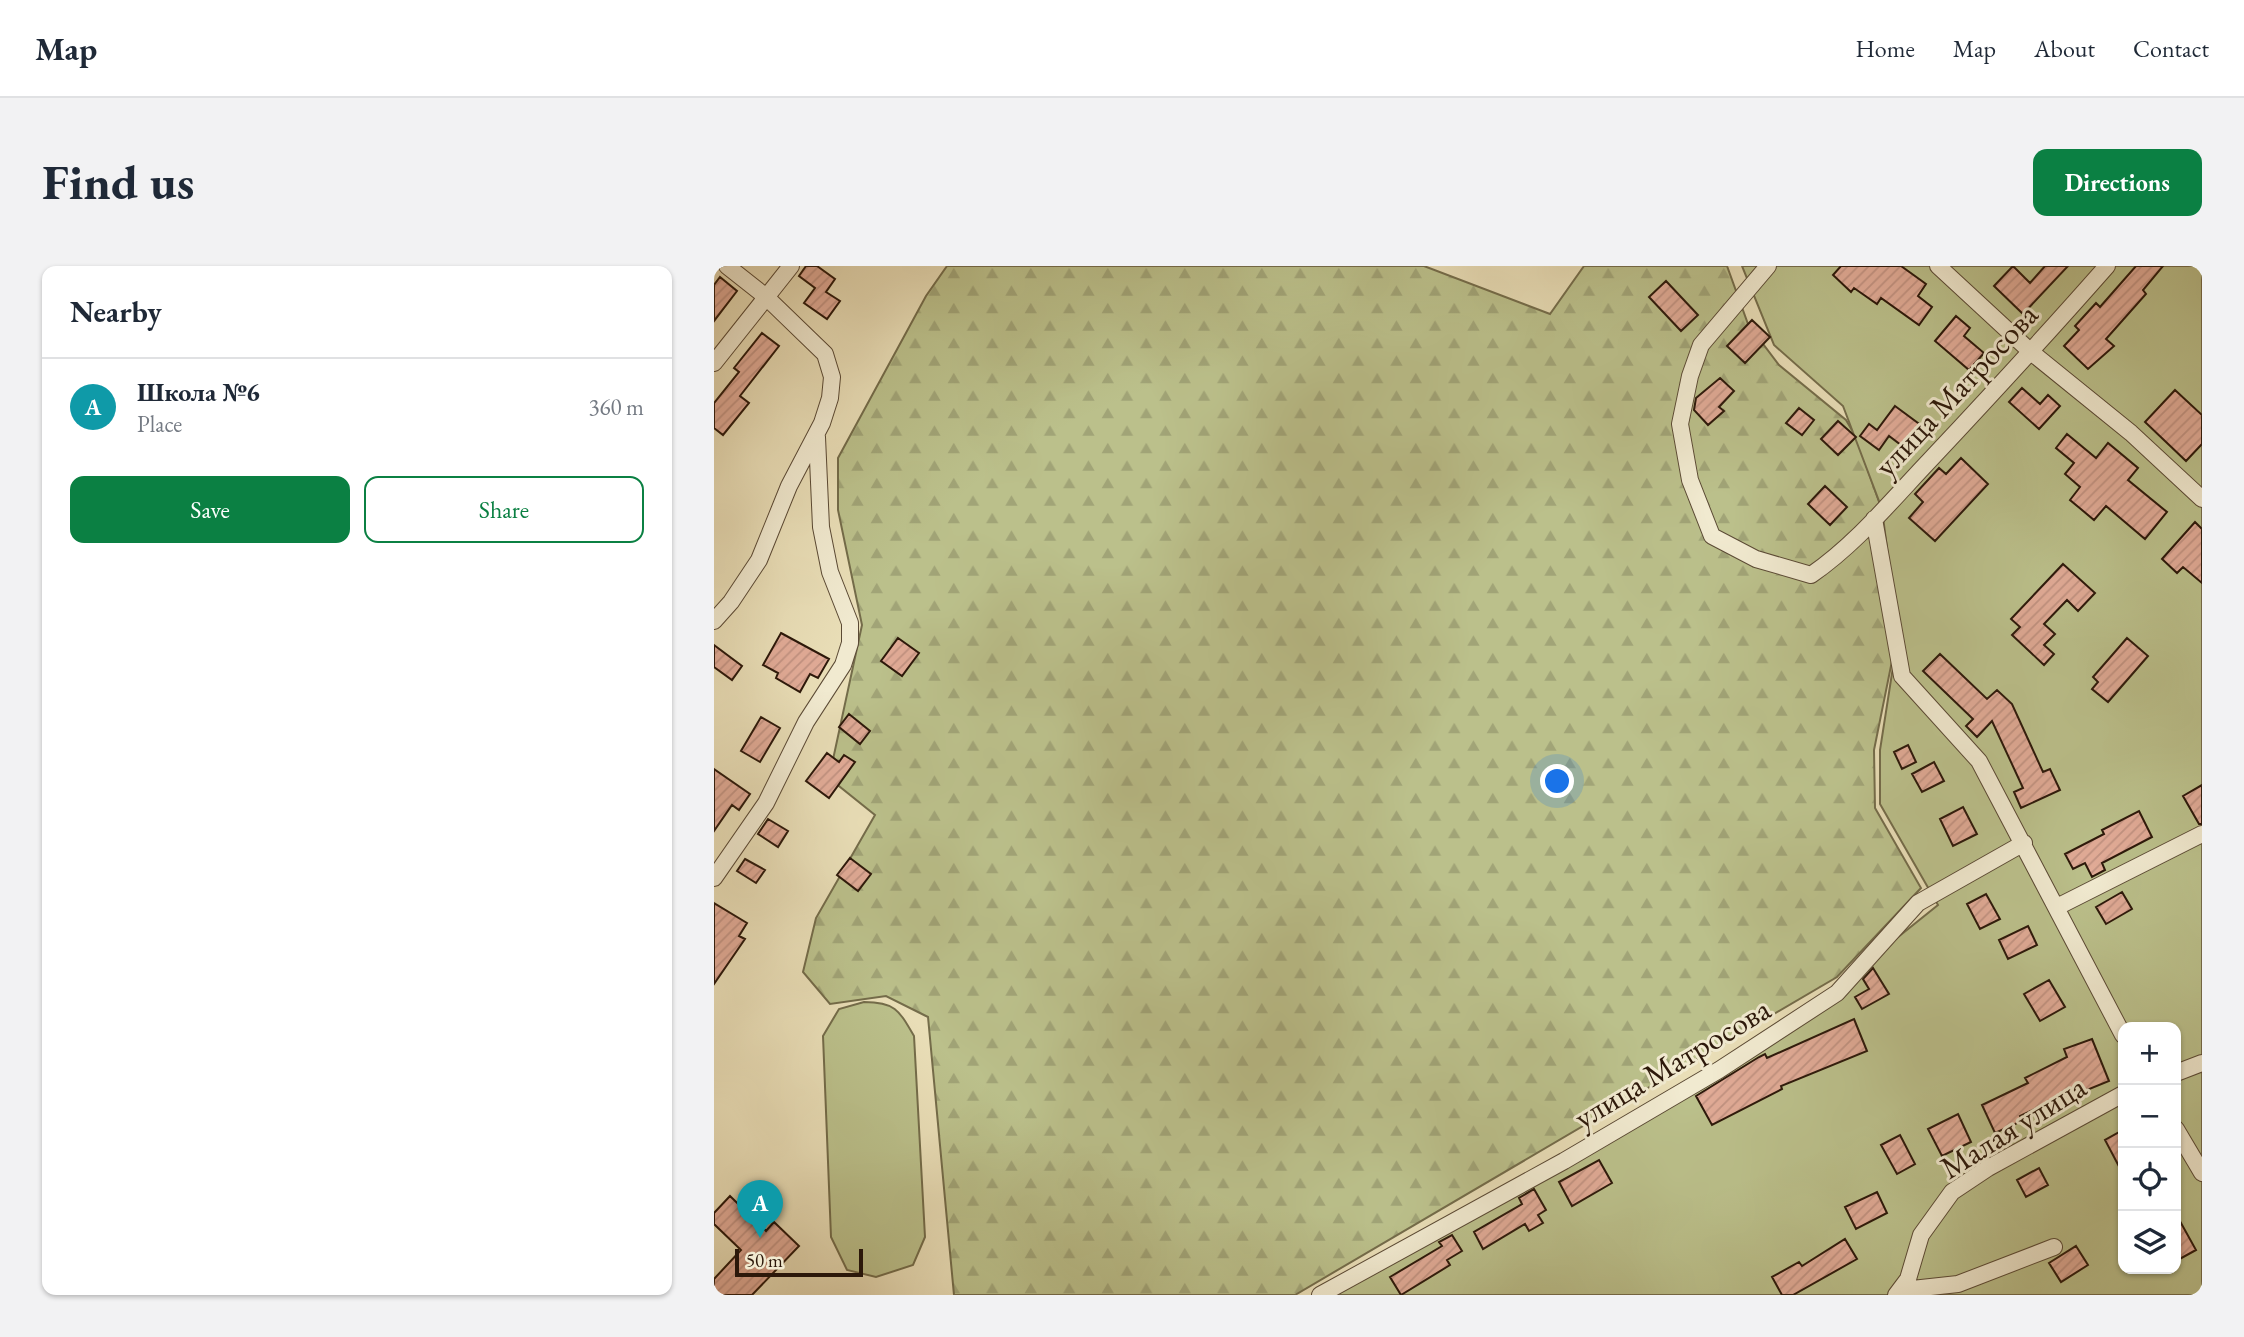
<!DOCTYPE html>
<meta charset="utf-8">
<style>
:root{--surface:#fff;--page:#f2f2f3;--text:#1f2937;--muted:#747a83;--line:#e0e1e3;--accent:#0b8043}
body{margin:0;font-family:"EB Garamond",serif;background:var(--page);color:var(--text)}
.controls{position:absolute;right:21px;bottom:21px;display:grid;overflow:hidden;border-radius:14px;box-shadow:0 2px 5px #0004}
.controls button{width:63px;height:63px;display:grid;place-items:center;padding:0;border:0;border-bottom:2px solid var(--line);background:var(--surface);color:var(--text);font:35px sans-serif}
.scale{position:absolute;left:21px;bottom:18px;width:128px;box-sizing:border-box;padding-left:7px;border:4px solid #2c180a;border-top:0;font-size:19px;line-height:24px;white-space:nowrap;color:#2c180a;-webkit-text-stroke:5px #f1ead0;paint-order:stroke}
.you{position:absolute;left:844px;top:516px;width:24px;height:24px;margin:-18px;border:5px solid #fff;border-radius:50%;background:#1a73e8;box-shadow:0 0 0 10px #1a73e833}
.badge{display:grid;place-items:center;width:46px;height:46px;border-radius:50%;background:var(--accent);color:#fff;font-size:23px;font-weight:700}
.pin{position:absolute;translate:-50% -58px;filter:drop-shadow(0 2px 4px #0008)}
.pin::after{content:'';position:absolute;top:37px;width:24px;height:21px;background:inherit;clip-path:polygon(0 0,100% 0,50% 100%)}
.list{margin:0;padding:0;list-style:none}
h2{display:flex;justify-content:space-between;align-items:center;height:91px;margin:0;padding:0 28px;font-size:30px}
h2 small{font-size:23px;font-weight:400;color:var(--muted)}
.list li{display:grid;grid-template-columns:46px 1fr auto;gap:21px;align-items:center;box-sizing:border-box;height:98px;padding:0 28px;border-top:2px solid var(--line)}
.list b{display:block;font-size:26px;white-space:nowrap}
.list p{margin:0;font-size:23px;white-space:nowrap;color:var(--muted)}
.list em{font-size:23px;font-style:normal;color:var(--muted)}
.actions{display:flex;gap:14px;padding:21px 28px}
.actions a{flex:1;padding:16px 0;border:2px solid var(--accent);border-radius:14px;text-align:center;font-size:24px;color:var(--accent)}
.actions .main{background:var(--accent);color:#fff}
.icon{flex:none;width:38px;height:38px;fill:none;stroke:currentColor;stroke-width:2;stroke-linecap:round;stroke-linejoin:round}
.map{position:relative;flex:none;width:1488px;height:1029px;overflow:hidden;border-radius:14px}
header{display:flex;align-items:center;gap:42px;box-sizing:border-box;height:98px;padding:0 35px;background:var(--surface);border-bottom:2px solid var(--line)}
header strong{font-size:33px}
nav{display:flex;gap:38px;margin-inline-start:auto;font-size:24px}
.intro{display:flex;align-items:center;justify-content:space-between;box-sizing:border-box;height:168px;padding:0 42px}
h1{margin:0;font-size:49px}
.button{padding:18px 32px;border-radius:14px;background:var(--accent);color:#fff;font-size:24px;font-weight:700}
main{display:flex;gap:42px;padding:0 42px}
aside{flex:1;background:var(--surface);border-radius:14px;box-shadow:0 2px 5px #0004}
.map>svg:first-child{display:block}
</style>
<header>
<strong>Map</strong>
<nav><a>Home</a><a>Map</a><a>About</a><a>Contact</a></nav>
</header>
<div class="intro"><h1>Find us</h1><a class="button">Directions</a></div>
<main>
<aside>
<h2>Nearby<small></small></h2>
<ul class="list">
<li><span class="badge" style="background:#0f9aa8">A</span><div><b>Школа №6</b><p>Place</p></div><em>360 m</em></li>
</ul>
<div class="actions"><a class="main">Save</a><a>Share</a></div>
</aside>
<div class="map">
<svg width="1488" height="1029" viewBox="0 0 1488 1029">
<defs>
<pattern id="forest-firs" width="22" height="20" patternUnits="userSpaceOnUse" patternTransform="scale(1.75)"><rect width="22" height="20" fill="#bbc08b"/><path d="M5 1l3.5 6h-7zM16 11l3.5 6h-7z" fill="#a1a477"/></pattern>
<pattern id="building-hatch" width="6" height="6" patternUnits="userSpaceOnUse" patternTransform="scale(1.75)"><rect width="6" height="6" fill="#e1ab97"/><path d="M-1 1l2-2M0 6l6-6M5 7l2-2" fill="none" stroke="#c19281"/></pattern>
</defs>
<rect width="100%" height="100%" fill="#e9deb7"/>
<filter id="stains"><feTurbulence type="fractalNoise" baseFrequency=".00286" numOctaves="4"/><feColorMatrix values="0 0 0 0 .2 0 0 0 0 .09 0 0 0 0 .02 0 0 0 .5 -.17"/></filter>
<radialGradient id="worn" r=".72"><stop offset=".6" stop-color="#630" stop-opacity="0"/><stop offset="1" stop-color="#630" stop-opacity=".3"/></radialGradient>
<path fill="url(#forest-firs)" stroke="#746c4a" stroke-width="2" d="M233 0H710L836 48 870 0H1013L1034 58 1065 99 1132 154 1142 171 1168 244 1179 390 1160 484 1161 542 1207 622 1123 711 581 1029H240L214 751 172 730 116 738 89 706 102 652 161 549 115 512 148 359 124 244V192L212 30Z"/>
<path fill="#bbc08b" stroke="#746c4a" stroke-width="2" fill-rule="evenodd" d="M1028 0H1488V1029H617L1012 809 1224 639 1166 538V484L1184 369 1168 243 1129 140 1060 79ZM1409 761H1462V1003H1409Z
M150 736C181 736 185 744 200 770L211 971 199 999 162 1011 133 1004 117 971 109 770 125 743Z"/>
<path fill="url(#building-hatch)" stroke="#2c180a" stroke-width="2" d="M92 0H103L121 13 112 26 126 35 113 53 90 37 101 22 85 10Z
M1127 0H1187L1212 18 1204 30 1218 41 1205 59 1167 32 1163 38 1140 22 1137 26 1119 9Z
M1299 0 1316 17 1331 0H1354L1309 48 1280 20Z
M1422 0H1449L1429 24 1432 28 1392 73 1400 80 1374 103 1350 80 1365 64 1361 60 1382 37 1386 41Z
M6 11 23 25 0 55V19Z
M952 15 984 49 967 65 935 31Z
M1242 50 1256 62 1250 70 1270 87 1255 104 1221 75Z
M1038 54 1056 71 1031 97 1013 80Z
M48 67 65 80 26 130 35 137 9 169 0 162V137L25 106 20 102Z
M1006 112 1020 125 1005 141 1010 145 994 159 980 144 982 132Z
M1308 122 1326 138 1334 129 1346 140 1325 163 1295 136Z
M1461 124 1488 149V178L1472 195 1431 156Z
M1181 140 1208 160 1191 182 1175 170 1165 184 1146 170 1155 158 1163 164Z
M1085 142 1100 154 1088 169 1072 157Z
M1124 155 1142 171 1124 189 1107 173Z
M1353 168 1382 192 1394 177 1424 202 1414 214 1453 246 1431 273 1392 240 1380 254 1356 234 1366 221 1351 208 1360 197 1342 182Z
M1247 192 1274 218 1221 275 1195 252 1209 236 1201 228 1225 202 1232 208Z
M1111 220 1133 241 1116 259 1094 238Z
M1481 256 1488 263V317L1469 301 1463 307 1448 293Z
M1349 298 1381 327 1364 345 1353 334 1330 358 1341 368 1330 379 1340 388 1330 399 1298 369 1306 361 1297 353Z
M67 367 115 393 104 412 96 408 86 426 62 412 64 407 49 399Z
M184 372 205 387 188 410 167 395Z
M1413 372 1434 390 1394 436 1378 423 1384 416 1379 411Z
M0 379 28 400 18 414 0 401Z
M1226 388 1273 433 1283 424 1298 438 1329 506 1336 503 1346 524 1307 542 1300 526 1309 522 1278 455 1263 471 1252 460 1259 453 1209 405Z
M135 448 156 465 146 478 125 461Z
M47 451 66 462 46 496 27 485Z
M1194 479 1202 496 1188 503 1180 486Z
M113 487 125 496 130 489 141 496 115 532 92 515Z
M1220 496 1230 515 1208 526 1198 508Z
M0 503 36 528 25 544 18 539 0 565Z
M1488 519V558H1485L1469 530Z
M1249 541 1263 568 1239 580 1226 553Z
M1425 545 1438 571 1388 597 1391 604 1378 611 1371 597 1359 603 1351 588 1390 568 1388 564Z
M54 553 74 565 64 581 44 568Z
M136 592 157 608 144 625 123 609Z
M31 593 51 604 42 617 23 605Z
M1408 626 1418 643 1392 658 1382 641Z
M1272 628 1286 653 1266 663 1253 638Z
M0 637 33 657 25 670 31 673 0 718Z
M1314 660 1323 679 1294 693 1285 674Z
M1159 702 1175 728 1148 743 1141 731 1155 723 1149 713Z
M1335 714 1351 741 1326 755 1310 728Z
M1140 753 1153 785 1067 820 1068 823 998 859 982 830 1045 791 1051 788 1053 792Z
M1378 773 1395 815 1368 826 1366 822 1306 850 1308 855 1281 867 1268 839 1314 817 1311 812 1353 791 1350 783Z
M1244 848 1257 876 1228 890 1214 863Z
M1409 864V908L1391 874Z
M1186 869 1201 898 1183 908 1167 879Z
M885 894 898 917 858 940 845 916Z
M1325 902 1334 919 1312 931 1303 914Z
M820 923 832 944 824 949 829 957 815 965 811 958 769 983 760 966 808 938 805 932Z
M1163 926 1173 947 1142 963 1131 941Z
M16 930 52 965 60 956 85 980 38 1029H0V1013L27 984 0 958V947Z
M1462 948 1482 984 1462 995Z
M738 969 748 985 733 994 736 999 687 1029 676 1011 728 980 725 976Z
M1131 973 1143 993 1079 1029H1068L1058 1011 1085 996 1088 1000Z
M1362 980 1374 999 1347 1016 1335 997Z"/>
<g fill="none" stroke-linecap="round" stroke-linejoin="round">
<defs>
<path id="minor" d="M1054 0 987 79 976 110 966 158 976 214 998 270 1042 293 1097 309C1142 278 1178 234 1216 194 1276 130 1335 66 1393 0
M1224 0 1317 86 1417 167 1488 233
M0 97 77 0
M1160 253 1188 410 1265 495 1409 769
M0 355 17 336 45 294 75 220 108 157 116 132 118 111 111 88 51 30 13 0
M0 612 52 537 92 456 129 399 136 377V357L116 306 107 261 103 171
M1343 641 1488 568
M1462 807 1488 797
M1462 863 1488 907
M1189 1024 1244 1018 1340 981
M606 1029 850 895 1005 804 1123 727 1204 637 1310 577
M1182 1029 1194 1013 1207 969 1238 926 1274 902 1409 828"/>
</defs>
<use href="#minor" stroke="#5b4a35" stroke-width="18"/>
<use href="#minor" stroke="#f1ead0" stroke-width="16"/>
</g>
<g text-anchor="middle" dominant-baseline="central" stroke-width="6" stroke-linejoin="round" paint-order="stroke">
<g font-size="32" fill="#2c180a" stroke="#f1ead0">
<text transform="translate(1242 124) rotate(-47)">улица Матросова</text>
<text transform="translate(958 797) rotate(-31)">улица Матросова</text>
<text transform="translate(1299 861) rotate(-32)">Малая улица</text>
</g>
</g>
<rect width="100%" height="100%" filter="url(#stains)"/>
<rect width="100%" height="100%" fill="url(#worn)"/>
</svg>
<div class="controls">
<button>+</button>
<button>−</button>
<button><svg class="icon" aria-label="locate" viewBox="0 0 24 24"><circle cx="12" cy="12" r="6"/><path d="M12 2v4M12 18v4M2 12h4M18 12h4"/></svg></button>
<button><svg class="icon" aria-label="layers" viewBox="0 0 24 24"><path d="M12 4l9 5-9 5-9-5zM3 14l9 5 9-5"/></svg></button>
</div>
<div class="scale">50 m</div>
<div class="you"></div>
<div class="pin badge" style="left:46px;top:972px;background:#0f9aa8">A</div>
</div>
</main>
